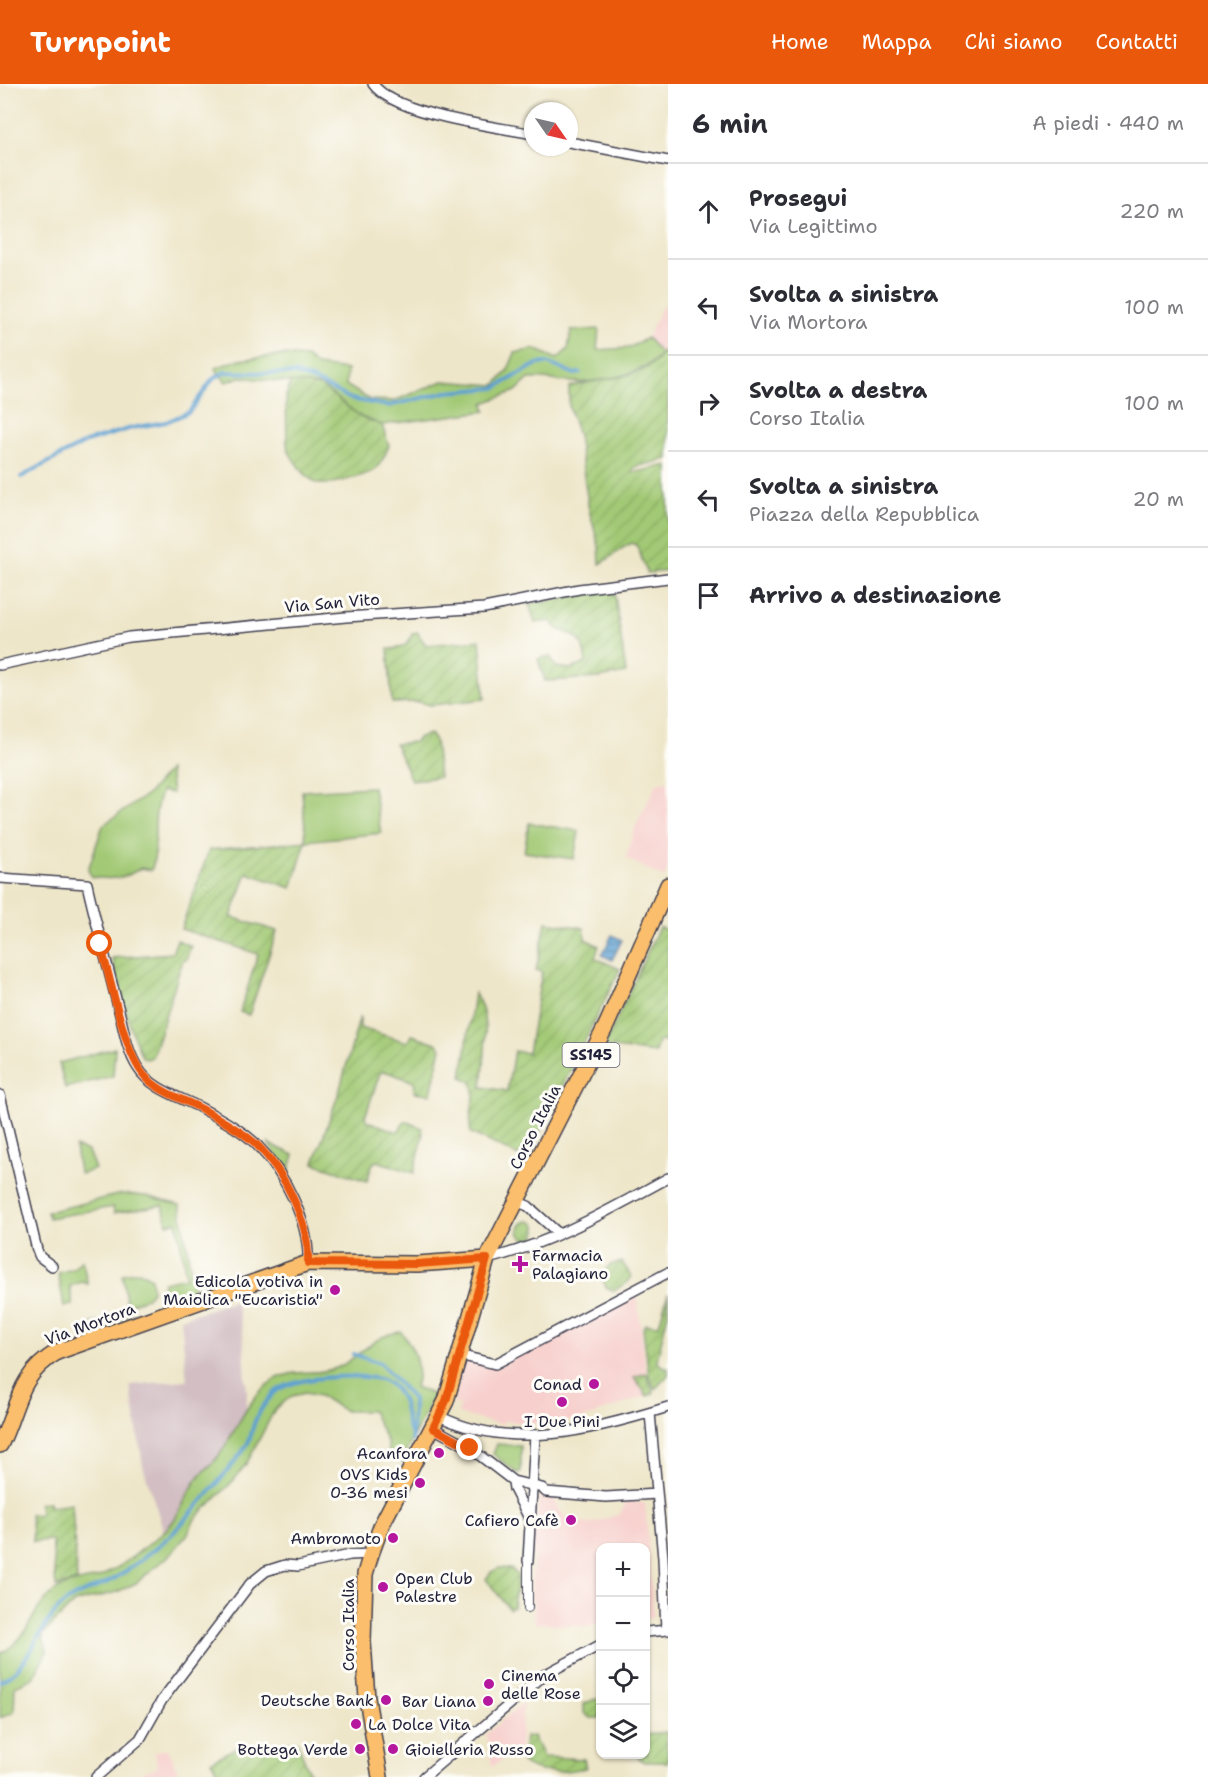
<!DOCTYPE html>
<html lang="it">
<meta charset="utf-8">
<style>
:root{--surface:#fff;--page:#f7f7f7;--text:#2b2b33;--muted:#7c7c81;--line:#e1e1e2;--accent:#ea580c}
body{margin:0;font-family:"Shantell Sans",sans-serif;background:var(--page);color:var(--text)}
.controls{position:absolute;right:18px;bottom:18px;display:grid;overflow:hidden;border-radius:12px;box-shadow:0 2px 4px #0004}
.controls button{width:54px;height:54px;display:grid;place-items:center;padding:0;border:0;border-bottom:2px solid var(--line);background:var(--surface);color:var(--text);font:30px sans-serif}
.compass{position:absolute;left:524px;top:18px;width:54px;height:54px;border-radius:50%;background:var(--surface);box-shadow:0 2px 4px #0004;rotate:124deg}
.stop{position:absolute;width:18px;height:18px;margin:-14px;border:4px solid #ea580c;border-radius:50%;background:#fff}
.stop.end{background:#ea580c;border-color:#fff;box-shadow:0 2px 6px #0008}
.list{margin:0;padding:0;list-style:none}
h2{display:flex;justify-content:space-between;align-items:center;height:78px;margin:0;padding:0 24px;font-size:26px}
h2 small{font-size:20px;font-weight:400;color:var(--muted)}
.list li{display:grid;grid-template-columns:39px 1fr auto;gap:18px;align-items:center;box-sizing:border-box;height:96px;padding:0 24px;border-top:2px solid var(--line)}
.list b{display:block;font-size:22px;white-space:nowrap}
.list p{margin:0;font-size:20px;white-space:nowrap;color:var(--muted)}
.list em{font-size:20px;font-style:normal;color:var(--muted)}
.icon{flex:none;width:33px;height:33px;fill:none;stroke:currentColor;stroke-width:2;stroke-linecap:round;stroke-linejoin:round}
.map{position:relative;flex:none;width:668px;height:1693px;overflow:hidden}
header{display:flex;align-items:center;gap:36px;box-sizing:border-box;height:84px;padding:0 30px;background:var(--accent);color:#fff}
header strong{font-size:28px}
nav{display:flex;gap:33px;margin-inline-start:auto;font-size:21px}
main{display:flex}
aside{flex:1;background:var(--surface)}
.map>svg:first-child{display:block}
</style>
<header>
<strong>Turnpoint</strong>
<nav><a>Home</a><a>Mappa</a><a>Chi siamo</a><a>Contatti</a></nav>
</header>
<main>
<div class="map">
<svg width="668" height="1693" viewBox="0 0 668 1693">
<defs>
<pattern id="garden-furrows" width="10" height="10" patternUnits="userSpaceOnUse" patternTransform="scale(1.5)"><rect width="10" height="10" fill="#a2c974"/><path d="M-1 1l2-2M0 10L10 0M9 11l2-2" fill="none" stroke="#8bac65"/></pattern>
<pattern id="water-rules" width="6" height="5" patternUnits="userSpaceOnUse" patternTransform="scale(1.5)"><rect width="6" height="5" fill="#5da0d1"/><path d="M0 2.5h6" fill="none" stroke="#4c82ab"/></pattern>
</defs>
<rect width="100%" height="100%" fill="#fdfcf7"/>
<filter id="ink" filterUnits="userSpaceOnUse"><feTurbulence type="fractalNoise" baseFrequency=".0167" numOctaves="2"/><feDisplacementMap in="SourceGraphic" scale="12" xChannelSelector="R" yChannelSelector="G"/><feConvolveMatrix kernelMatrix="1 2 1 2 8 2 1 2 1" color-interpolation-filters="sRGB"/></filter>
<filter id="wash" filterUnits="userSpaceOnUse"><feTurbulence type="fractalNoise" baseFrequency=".008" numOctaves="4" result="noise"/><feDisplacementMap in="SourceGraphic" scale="24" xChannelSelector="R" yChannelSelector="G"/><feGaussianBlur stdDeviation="1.35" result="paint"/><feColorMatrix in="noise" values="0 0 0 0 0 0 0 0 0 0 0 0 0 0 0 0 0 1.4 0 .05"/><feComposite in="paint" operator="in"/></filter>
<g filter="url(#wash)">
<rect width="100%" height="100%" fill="#eee6c9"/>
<path fill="#f7d0cd" d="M668 221V262L661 270 647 254 661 224Z
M668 697V785L664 794 626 774 635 744 657 699Z
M637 1211 646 1289 654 1309 582 1335 551 1341 503 1337 502 1341 458 1330 460 1321 453 1319 464 1275 496 1283Z
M539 1413 555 1414 556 1421 563 1430 575 1437 589 1440 620 1430 626 1418 645 1419 654 1533 646 1535V1464H600V1541L589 1540 590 1543 535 1539 533 1517H530L534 1469H531L534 1435H536Z
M523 1619 520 1663 492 1683 486 1650Z
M168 1664 180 1693H129L158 1683 154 1669Z"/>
<path fill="#d2bec3" d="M236 1217 243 1249 247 1311 246 1328 221 1370 196 1396 183 1423 164 1448 143 1382 130 1301 187 1296 181 1234Z"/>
<path fill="#a2c974" stroke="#627658" stroke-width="1.5" d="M599 245 597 266 629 264 647 254 661 270C642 294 581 302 552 296 543 295 538 294 529 295L516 307 484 319 486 327 382 341 361 333 321 302 240 293 226 298 215 284 238 276 283 271 306 273 317 282 347 286 346 301 370 316 394 317 443 297 495 301 507 288 515 269 535 265 557 275 568 265 571 247Z
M169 686 172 709 162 707C149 733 160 769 151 786L141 784C124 795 112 796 92 793L88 786 103 741 148 710Z
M373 703 381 749 306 757 302 707Z
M529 739 579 747 574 775 524 768Z
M115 964 113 992 65 1004 59 979Z
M268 1059 294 1071 288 1091Z
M75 1063 88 1067 95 1085 81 1090 79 1088Z
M121 1110 145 1112 180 1121 195 1212 150 1227 160 1217 163 1198 186 1193 177 1138 167 1140 163 1121 114 1129 113 1123 49 1134 47 1128Z
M82 1176 88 1200 82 1198 70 1202 73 1221 64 1222 58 1189 73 1185Z
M139 1187 151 1194 152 1207 146 1214 127 1221 122 1190Z
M138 1229 90 1249 85 1246 91 1240Z
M401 1248C414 1263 422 1283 415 1303L434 1311 401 1378 389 1372 388 1360 372 1327H345L320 1312 305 1309 292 1312 275 1325 248 1377 234 1396 195 1435 187 1451 171 1470 136 1499 117 1508 74 1519 42 1551 47 1567 33 1594 15 1602 14 1628 0 1634V1570C34 1551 28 1527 55 1507 68 1497 88 1498 102 1492 125 1481 142 1465 161 1450 179 1436 184 1414 196 1397 202 1387 213 1381 220 1370 236 1347 248 1313 273 1297 292 1283 318 1293 339 1283 361 1272 374 1250 401 1248Z
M497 1360 521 1362V1388L517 1389 493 1370Z"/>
<path fill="url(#garden-furrows)" stroke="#627658" stroke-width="1.5" d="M668 262V375L635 383 632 389 668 381V487L647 489 637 462 632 459C619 464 612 474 600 480L599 462 589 426 578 352 569 323V303C595 294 634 297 656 277 660 273 664 267 668 262Z
M291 298 321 302 361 333 382 341 389 362C385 371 382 379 374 386 368 391 327 402 319 400 307 396 289 373 287 361L286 311Z
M614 505 626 589 599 594 545 597 538 575 550 572 556 583 571 585 586 579C582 538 563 558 551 537L535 539 529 520Z
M417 548 426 561 480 556 485 615 431 621 418 618 392 619 388 565C402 564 407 564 412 550Z
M430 650 435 657 439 693 411 696 395 660 415 658 419 653Z
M306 757 292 804 247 789 231 833 277 847 249 931 240 928 258 870 181 845 209 766Z
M546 838 584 844 585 855 599 862 595 874 620 885 534 1060 536 1062 529 1077 471 1049C466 1032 479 1014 472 998L462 993 474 909C492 931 484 976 482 1003L507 1007 514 967 528 969 542 888 536 886Z
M659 843 668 847V958L658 957 655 969 604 963Z
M177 856 191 862 186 876H183L152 973 147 975 142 973 131 946 112 874 172 869Z
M360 932V944L407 958 412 951 436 959 441 964 431 1010 414 1008 415 998 384 987 380 989 365 1033 367 1037 398 1048 405 1037 422 1044 423 1052 414 1089 377 1077 373 1079 367 1097 314 1079 339 1008Z
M519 1146a9 9 0 1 1 18 0a9 9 0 1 1-18 0Z
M622 1178 631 1192 628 1198 613 1207 606 1203 601 1191 610 1181Z
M668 1209V1229L657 1276 660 1281 668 1284V1291L655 1305 649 1292 643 1244 645 1240 659 1241Z
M646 1289 654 1309 647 1312 634 1293Z
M49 1418 50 1423 72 1420 77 1497 56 1503 52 1456 33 1458 30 1431 40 1430 39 1419Z
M499 1484 511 1485 518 1491 513 1523 509 1525 486 1495 491 1488Z
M595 1615 600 1616V1634H590L584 1629V1620Z
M666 1648 668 1678H644L639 1675 638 1671 646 1670V1650Z
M533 1652 543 1673 584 1675 586 1684C566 1687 540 1693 522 1679L525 1653Z
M297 1657 311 1693H222L211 1677 241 1661 266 1662Z"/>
<path fill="url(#water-rules)" stroke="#406186" stroke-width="1.5" d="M612 851 622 856 612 876 602 871Z"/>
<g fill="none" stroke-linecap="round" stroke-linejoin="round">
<path stroke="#5da0d1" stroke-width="4" d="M21 393 86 358 132 344 166 338 189 328 213 295 225 288 296 290 314 296 351 315 388 322 447 308 495 304 537 280 547 279 575 290 580 289
M353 1270 380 1279 413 1315 412 1357
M0 1597C30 1584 36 1547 59 1524 73 1510 93 1506 110 1497 126 1489 163 1459 175 1447 199 1420 224 1394 245 1364 252 1355 251 1345 256 1335 259 1327 268 1315 274 1309 292 1292 357 1290 380 1295 385 1296 392 1301 395 1305 408 1318 403 1336 411 1350"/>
</g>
</g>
<g filter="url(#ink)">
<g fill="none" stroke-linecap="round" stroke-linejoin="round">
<defs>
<path id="pedestrian" d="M528 1477V1524"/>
<path id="minor" d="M373 0C395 31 494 42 533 50
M569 58 668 77
M0 581 129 553 346 533 484 524 579 505 668 494
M0 794 87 800C96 840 107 879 117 919 123 940 126 966 138 984 150 1004 179 1013 199 1023 217 1033 241 1045 256 1060 285 1089 310 1139 308 1179
M0 1011 37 1166 40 1173 52 1182
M518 1118 528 1122 558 1149
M487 1175C551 1160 611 1125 668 1094
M459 1271 495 1280 667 1189
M650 1329 663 1474 666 1546
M439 1332C511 1368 595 1346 668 1323
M433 1344 470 1364 513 1397 542 1404 546 1408 606 1413 657 1410
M513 1397 514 1405 530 1436
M528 1477 535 1351
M646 1548 668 1546
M96 1693 140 1655 162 1616 250 1500 266 1487 285 1481 298 1482 350 1471 371 1470
M424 1693 544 1591 600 1561"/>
<path id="primary" d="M0 1361C19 1323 16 1293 57 1268L308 1179 417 1180 487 1175
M380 1693 367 1614 363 1558 365 1490 371 1470 382 1440 446 1317 487 1175 607 940 668 801"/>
</defs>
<use href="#pedestrian" stroke="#413f50" stroke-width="10"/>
<use href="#minor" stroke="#413f50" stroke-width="12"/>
<use href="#primary" stroke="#413f50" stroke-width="18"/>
<use href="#pedestrian" stroke="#fff" stroke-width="8"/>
<use href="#minor" stroke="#fff" stroke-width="9"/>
<use href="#primary" stroke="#fabe6d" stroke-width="15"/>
</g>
</g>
<g fill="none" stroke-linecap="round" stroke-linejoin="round" filter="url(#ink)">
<path stroke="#ea580c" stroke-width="8" d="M100 860C111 893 123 966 143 990 156 1007 183 1015 202 1025 219 1035 241 1046 256 1060 284 1087 310 1139 308 1179L417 1180 487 1175 446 1317 433 1344 470 1364"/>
</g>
<g fill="#b5179e" stroke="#fdfcf7" stroke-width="2">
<path d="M517 1171h6v6h6v6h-6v6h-6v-6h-6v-6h6z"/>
<circle cx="335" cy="1206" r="6"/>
<circle cx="594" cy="1300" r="6"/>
<circle cx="562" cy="1318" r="6"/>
<circle cx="439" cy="1369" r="6"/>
<circle cx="420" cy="1399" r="6"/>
<circle cx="571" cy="1436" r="6"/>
<circle cx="393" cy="1454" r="6"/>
<circle cx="383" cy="1503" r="6"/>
<circle cx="489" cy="1600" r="6"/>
<circle cx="386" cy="1616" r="6"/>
<circle cx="488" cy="1617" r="6"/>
<circle cx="356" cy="1640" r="6"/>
<circle cx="360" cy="1665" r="6"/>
<circle cx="393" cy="1665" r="6"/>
</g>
<g text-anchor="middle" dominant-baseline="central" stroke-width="6" stroke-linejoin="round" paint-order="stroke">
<rect fill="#fdfcf7" stroke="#646373" stroke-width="1.5" x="562.5" y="959" width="57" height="24" rx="4.5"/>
<g font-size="15" font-weight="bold" fill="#22223b">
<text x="591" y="971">SS145</text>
</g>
<g font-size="16" fill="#22223b" stroke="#fdfcf7">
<text transform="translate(332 519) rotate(-5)">Via San Vito</text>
<text transform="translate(535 1043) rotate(-63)">Corso Italia</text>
<text transform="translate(90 1240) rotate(-20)">Via Mortora</text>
<text transform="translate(348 1541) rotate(-90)">Corso Italia</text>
</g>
<g font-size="16" fill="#22223b" stroke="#fdfcf7" text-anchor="end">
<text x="532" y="1171" text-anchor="start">Farmacia<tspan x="532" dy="18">Palagiano</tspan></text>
<text x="323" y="1197">Edicola votiva in<tspan x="323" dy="18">Maiolica "Eucaristia"</tspan></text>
<text x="582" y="1300">Conad</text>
<text x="562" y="1337" text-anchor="middle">I Due Pini</text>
<text x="427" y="1369">Acanfora</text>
<text x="408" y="1390">OVS Kids<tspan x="408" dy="18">0-36 mesi</tspan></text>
<text x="559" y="1436">Cafiero Cafè</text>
<text x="381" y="1454">Ambromoto</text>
<text x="395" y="1494" text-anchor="start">Open Club<tspan x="395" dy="18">Palestre</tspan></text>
<text x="501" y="1591" text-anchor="start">Cinema<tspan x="501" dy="18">delle Rose</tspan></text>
<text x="374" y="1616">Deutsche Bank</text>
<text x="476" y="1617">Bar Liana</text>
<text x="368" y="1640" text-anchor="start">La Dolce Vita</text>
<text x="348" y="1665">Bottega Verde</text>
<text x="405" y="1665" text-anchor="start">Gioielleria Russo</text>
</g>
</g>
</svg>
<div class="controls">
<button>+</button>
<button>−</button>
<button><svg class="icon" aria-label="locate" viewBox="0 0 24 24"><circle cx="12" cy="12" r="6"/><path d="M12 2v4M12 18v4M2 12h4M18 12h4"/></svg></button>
<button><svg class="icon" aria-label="layers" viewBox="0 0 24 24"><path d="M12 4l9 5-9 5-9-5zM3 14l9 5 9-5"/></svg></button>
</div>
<svg class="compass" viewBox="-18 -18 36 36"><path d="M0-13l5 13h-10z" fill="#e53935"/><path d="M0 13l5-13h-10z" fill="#7c7c81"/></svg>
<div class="stop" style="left:100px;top:860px"></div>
<div class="stop end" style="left:470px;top:1364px"></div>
</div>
<aside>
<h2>6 min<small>A piedi · 440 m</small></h2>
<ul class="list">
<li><svg class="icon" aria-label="ahead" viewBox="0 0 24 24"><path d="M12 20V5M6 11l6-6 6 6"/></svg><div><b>Prosegui</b><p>Via Legittimo</p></div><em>220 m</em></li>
<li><svg class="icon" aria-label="left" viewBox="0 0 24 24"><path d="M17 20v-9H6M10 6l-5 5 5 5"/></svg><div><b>Svolta a sinistra</b><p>Via Mortora</p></div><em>100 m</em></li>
<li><svg class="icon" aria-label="right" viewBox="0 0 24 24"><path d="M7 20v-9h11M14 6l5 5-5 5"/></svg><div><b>Svolta a destra</b><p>Corso Italia</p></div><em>100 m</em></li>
<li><svg class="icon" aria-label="left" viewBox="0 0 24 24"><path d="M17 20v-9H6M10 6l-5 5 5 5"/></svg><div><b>Svolta a sinistra</b><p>Piazza della Repubblica</p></div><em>20 m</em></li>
<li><svg class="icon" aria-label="arrive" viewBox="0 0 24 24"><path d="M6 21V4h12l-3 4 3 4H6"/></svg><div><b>Arrivo a destinazione</b></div></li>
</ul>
</aside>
</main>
